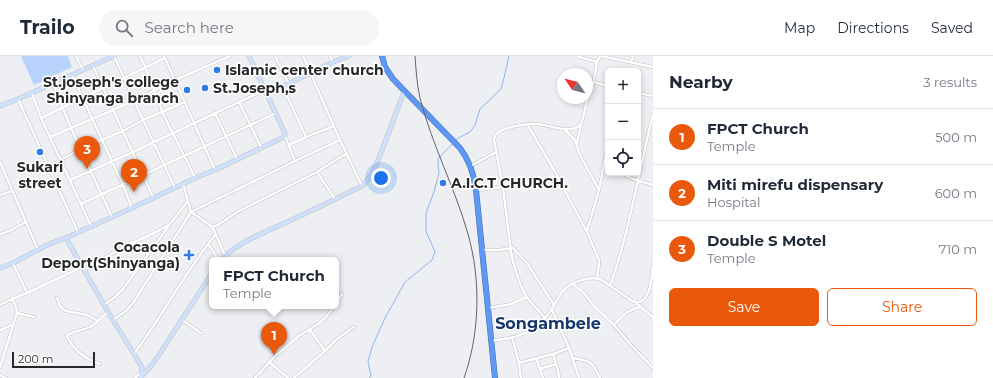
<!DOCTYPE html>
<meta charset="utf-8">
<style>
:root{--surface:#fff;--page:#f6f6f7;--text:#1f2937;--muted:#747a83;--line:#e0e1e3;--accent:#ea580c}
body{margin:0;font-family:Montserrat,sans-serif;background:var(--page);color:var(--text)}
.controls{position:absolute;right:12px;top:12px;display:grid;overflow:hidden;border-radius:6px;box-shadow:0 2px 6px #0003}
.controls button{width:36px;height:36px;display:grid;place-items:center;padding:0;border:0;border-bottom:1px solid var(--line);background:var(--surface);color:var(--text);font:20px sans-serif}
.compass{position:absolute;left:557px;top:12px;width:36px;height:36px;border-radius:50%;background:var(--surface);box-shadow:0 2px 6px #0003;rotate:305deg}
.scale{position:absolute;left:12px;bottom:10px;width:83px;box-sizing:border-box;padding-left:4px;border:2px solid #272829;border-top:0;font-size:11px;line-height:14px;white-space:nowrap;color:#272829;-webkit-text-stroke:3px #fff;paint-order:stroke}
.you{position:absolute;left:381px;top:122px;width:14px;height:14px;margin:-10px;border:3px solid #fff;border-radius:50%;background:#1a73e8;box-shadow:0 0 0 6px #1a73e833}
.badge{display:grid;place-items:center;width:26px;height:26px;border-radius:50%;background:var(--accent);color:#fff;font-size:13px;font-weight:700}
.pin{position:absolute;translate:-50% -33px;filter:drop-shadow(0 1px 2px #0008)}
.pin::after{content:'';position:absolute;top:21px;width:14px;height:12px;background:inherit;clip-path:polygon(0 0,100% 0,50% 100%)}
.popup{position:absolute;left:209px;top:201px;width:130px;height:52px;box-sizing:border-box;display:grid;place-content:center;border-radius:6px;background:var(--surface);filter:drop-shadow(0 1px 3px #0005);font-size:13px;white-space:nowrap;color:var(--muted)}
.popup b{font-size:15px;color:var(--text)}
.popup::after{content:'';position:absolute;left:50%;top:100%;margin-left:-8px;border:8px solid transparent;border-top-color:var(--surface)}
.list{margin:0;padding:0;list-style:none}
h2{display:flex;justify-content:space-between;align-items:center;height:52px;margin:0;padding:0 16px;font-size:17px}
h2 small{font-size:13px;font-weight:400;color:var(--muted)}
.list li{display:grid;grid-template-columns:26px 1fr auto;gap:12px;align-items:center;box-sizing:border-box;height:56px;padding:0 16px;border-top:1px solid var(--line)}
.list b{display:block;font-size:15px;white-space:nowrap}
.list p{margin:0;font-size:13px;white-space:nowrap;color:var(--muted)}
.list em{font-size:13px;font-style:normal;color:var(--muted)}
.actions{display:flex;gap:8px;padding:12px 16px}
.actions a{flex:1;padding:9px 0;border:1px solid var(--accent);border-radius:6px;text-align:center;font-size:14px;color:var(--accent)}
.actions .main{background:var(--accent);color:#fff}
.icon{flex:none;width:22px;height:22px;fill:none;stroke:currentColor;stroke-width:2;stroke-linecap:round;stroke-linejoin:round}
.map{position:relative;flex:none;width:653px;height:322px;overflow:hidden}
header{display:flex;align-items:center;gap:24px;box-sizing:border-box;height:56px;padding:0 20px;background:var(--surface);border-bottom:1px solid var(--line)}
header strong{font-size:19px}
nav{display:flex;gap:22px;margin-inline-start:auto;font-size:14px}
.search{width:280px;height:36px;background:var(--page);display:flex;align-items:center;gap:10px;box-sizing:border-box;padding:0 14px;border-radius:22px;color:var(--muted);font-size:15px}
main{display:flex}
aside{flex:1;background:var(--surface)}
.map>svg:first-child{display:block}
</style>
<header>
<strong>Trailo</strong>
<div class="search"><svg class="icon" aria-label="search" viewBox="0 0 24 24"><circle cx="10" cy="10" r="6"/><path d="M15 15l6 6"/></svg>Search here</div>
<nav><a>Map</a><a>Directions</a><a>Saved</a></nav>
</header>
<main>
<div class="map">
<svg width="653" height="322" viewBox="0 0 653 322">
<rect width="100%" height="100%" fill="#edeff3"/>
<path fill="#b7d2fb" d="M21 0H68L72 11 34 29Z"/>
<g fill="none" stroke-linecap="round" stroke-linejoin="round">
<path stroke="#8eb6f4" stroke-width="1" d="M455 85 458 82 470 76 475 69 480 53 501 33 505 18 509 0
M369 322 371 320 368 306 372 291 385 262 405 226 432 204 435 196 426 175V157L434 136 439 117 438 108V103L453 87"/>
<defs>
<path id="street" d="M76 0 83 14
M114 0 143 64 175 132
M140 0C149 18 155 36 162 55 172 78 185 99 195 122
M164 0 215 114
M275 0 289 28
M303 0 340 84 362 130
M330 0 333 6
M576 0 597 6 600 0
M601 0 653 11
M631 6 633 0
M93 10 153 141
M72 19 123 129 132 152
M594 26 608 30
M53 28 71 72 112 161
M283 31 306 81
M32 37 41 62 91 170
M638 37 653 40
M18 43 78 176
M239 46 261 91
M215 57 237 103
M41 62 165 2
M527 68 554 114 587 176 599 204V208L597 222
M564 73 575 84 580 99 599 134
M285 80 295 105
M50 81 134 45 175 24 230 0
M577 87 581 69
M289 89 306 81 334 70
M60 104 81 93 123 75 143 64 185 46
M0 106 38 194
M471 110 496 96
M317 116 335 143
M621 117 633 123 653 129
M70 124 133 96 265 34
M183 128 191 156 210 169 214 174 217 181 225 200
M476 134 503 131
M0 139 12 135
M81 148 276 57
M212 171 218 169 237 156 317 116 347 97
M587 175 599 134 608 88
M0 178 9 175 26 166
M208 188 219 204
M510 190C512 205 519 229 527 241 532 248 539 255 545 262
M482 194H499L511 192
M13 207 27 237
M84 214 122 192 160 174 170 168 188 145
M573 228 584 237 594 250 614 269 630 288 653 312
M610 230C630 175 638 116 653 59
M57 242 60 250 63 253 66 255 87 259 98 265
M636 247 653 261
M336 248 342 238
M0 249 12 243 27 237 82 211
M104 249 115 241 123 233 168 171
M554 249 527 207 510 189 503 131 494 83C496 76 501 74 508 72 517 69 528 68 538 68 549 69 570 78 579 70 584 66 585 53 586 47 588 40 592 34 593 27 595 20 596 13 597 6
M488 252 511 248 527 241
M552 254 569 292 579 322
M17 257 34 261
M113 264 126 255 133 247 191 156 295 105 340 84
M182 264 201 277
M614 269C622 260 629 253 641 251
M0 274 12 269
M310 274 325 295
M512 281 519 307 521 322
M492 285C506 283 525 280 536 271 543 265 550 257 554 249 557 245 559 240 562 236 570 226 590 219 602 224L632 245C651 253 652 219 653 208
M134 298C163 259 185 216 216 178
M553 298 558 314 559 322
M536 302 543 322
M573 302C592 306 591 304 600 322
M269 306 288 322
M519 307 553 298 569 292
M100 308C86 303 73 295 67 280 72 274 83 275 90 271 97 267 102 261 108 256
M0 311 17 257 16 250 12 243
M540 313 556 308
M0 319 6 322
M135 322 141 317
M255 322 275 300 299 280 318 268 324 263 335 250
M294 322 325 295 337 283 354 271"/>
<path id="secondary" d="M267 38 333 6 349 0
M0 50 18 43 114 0
M66 182 108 256 142 311 141 322
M221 204C238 186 263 177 285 167 311 155 336 143 362 130L371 120 377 107 404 36
M0 212 13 207 45 190 70 180 132 152 183 128 195 122 215 114 284 81 285 79 284 75 249 0
M141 321 151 310 159 299 212 217"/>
<path id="highway" d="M382 0 385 11 393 23 460 92C470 105 474 118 476 134L495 322"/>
</defs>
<use href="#street" stroke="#bfc1c4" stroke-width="3.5"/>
<use href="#secondary" stroke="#bfc1c4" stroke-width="5"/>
<use href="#highway" stroke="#4971ad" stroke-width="6"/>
<use href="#street" stroke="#fff" stroke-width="2.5"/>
<use href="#secondary" stroke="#cee0fc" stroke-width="4"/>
<use href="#highway" stroke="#5c98f4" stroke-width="5"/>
<path stroke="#646567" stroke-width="1" d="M415 0C416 14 417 29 420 42 432 89 455 132 468 178 481 224 480 277 464 322"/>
</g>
<g fill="#327ae7" stroke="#fff" stroke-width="1.5">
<circle cx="217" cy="14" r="4"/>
<circle cx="205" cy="32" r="4"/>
<circle cx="187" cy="34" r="4"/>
<circle cx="40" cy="96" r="4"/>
<circle cx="443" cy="127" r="4"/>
<path d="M187 193h4v4h4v4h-4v4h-4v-4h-4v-4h4z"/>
</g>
<g text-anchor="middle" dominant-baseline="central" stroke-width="3" stroke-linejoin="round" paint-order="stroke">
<g font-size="14" font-weight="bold" fill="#272829" stroke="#fff" text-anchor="start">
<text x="225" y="14">Islamic center church</text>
<text x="179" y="26" text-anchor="end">St.joseph's college<tspan x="179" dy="16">Shinyanga branch</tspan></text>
<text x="213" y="32">St.Joseph,s</text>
<text x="40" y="111" text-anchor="middle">Sukari<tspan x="40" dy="16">street</tspan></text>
<text x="451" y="127">A.I.C.T CHURCH.</text>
<text x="180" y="191" text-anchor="end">Cocacola<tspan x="180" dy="16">Deport(Shinyanga)</tspan></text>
</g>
<g font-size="16" font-weight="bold" fill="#16386d" stroke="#fff">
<text x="548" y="267">Songambele</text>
</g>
</g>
</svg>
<div class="controls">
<button>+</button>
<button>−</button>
<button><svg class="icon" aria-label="locate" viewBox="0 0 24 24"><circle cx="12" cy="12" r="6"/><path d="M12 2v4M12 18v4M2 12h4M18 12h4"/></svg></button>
</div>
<svg class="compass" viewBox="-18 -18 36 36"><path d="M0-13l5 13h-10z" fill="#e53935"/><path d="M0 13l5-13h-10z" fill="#747a83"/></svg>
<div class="scale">200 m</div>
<div class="you"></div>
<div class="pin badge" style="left:274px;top:299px">1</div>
<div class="popup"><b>FPCT Church</b>Temple</div>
<div class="pin badge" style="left:134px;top:136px">2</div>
<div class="pin badge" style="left:87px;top:113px">3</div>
</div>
<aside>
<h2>Nearby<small>3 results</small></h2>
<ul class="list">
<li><span class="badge">1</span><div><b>FPCT Church</b><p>Temple</p></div><em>500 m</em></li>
<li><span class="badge">2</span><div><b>Miti mirefu dispensary</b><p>Hospital</p></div><em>600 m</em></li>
<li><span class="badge">3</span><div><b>Double S Motel</b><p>Temple</p></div><em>710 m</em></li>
</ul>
<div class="actions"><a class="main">Save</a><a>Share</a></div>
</aside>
</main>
